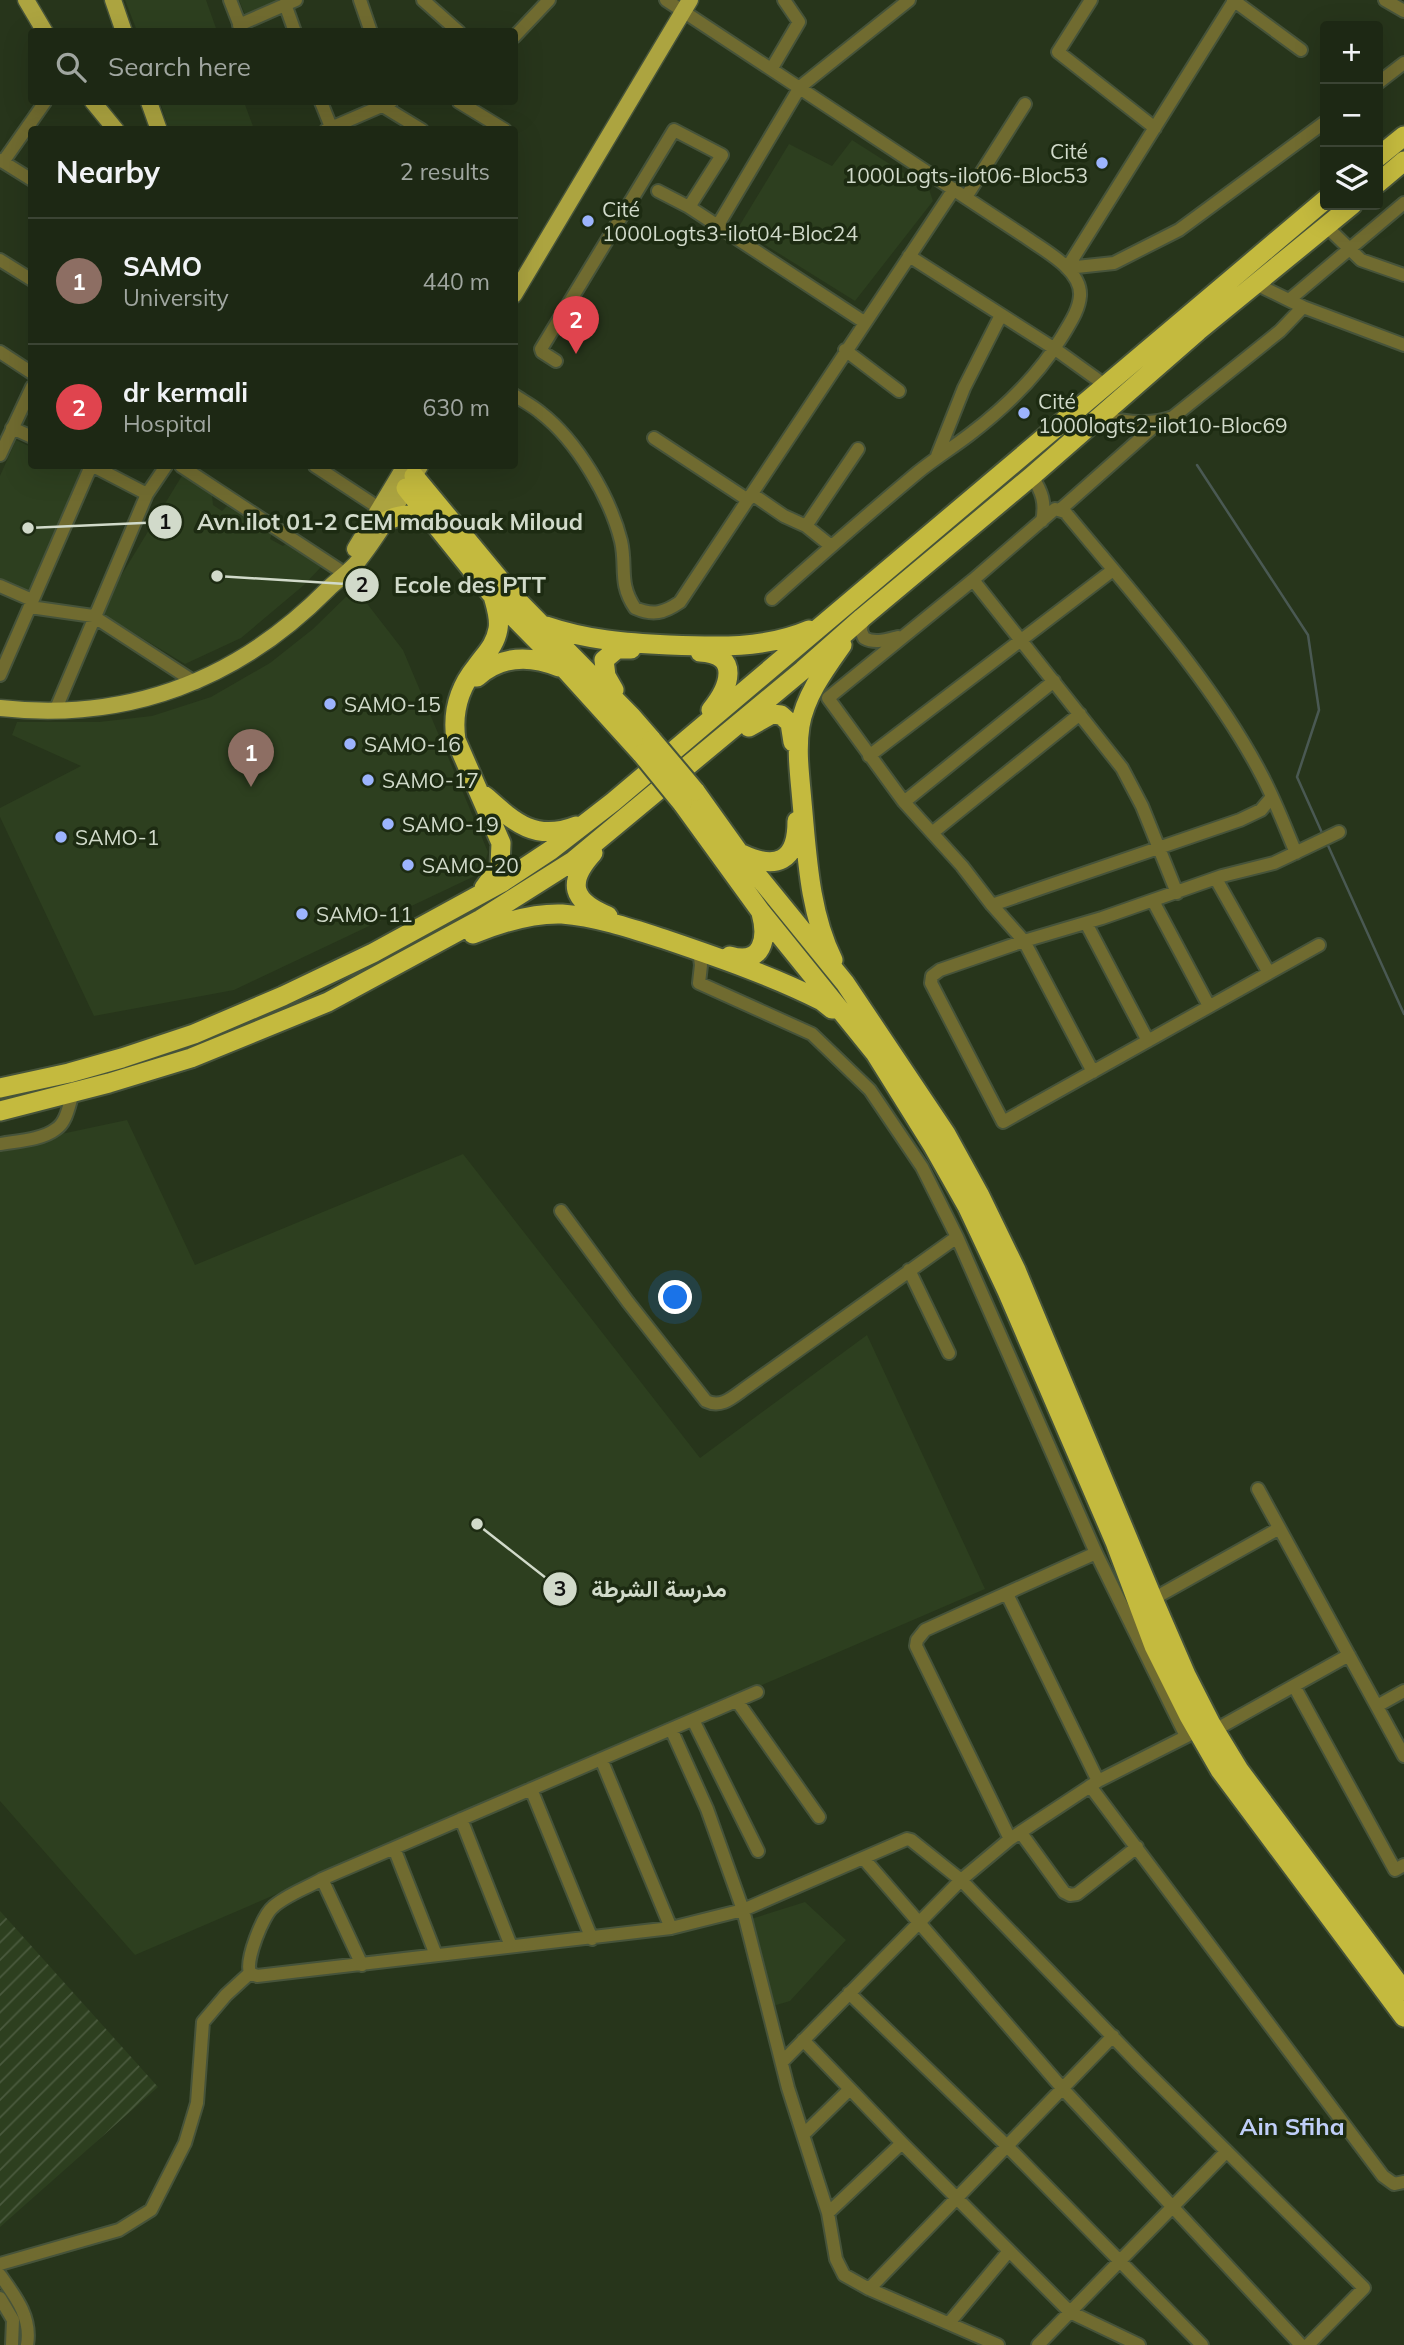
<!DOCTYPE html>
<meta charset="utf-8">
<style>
:root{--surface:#1d2814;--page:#25301d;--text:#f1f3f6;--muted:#a0a6a0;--line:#3b4434;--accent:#9cb4fd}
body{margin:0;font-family:Mulish,Vazirmatn,sans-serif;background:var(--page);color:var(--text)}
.controls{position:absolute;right:21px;top:21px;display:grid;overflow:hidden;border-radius:7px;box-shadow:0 7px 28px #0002}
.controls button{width:63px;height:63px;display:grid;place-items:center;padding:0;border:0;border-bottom:2px solid var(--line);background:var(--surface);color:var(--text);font:35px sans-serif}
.you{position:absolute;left:676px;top:1298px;width:24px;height:24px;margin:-18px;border:5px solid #fff;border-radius:50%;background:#1a73e8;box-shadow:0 0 0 10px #1a73e833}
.badge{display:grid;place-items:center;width:46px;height:46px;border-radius:50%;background:var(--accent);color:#fff;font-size:23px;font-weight:700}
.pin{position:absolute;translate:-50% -58px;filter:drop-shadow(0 2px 4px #0008)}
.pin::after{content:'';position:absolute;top:37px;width:24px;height:21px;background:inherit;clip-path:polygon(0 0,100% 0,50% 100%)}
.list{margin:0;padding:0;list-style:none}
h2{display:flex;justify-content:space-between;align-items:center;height:91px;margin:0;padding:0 28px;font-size:30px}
h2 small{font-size:23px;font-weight:400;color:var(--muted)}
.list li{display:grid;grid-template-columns:46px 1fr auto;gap:21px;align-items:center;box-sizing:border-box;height:126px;padding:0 28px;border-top:2px solid var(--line)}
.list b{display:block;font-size:26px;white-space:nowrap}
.list p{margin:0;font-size:23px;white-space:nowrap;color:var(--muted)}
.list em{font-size:23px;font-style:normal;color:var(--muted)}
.icon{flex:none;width:38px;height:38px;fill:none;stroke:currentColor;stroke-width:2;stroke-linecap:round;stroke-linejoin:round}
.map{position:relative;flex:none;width:1404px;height:2345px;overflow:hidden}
.search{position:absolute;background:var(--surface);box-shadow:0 7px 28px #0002;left:28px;top:28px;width:490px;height:77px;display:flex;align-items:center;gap:18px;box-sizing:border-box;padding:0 24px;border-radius:7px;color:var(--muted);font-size:26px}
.panel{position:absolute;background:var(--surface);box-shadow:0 7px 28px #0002;left:28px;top:126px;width:490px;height:343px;border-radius:7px}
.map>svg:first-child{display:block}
</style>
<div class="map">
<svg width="1404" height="2345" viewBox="0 0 1404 2345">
<defs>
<pattern id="industrial-furrows" width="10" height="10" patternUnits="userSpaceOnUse" patternTransform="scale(1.75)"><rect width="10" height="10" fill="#2d3f1f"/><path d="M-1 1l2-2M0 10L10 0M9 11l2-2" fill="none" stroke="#4a5a3e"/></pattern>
</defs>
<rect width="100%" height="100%" fill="#27351b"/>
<path fill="#2d3f1f" d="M125 0H206L217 31H137Z
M239 0H286L246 17Z
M160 102H244L254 129H169Z
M852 140 929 189 933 201 855 301 738 228 789 144 832 166Z
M16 440 31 447 32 466 83 467 27 593 0 580V476Z
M183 474 212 495 213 505 222 511 227 506 272 534 270 539 283 546 287 543 321 567 304 585 241 638 185 664 99 612Z
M355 588 403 650 488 852 484 867 479 874 234 990 94 1016 0 817V808L81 766 12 735 17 722H99L152 716 211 697 270 663 313 629Z
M127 1120 195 1265 463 1154 700 1458 867 1335 985 1589 135 1955 0 1801V1147Z
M805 1902 846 1940 790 2001 773 2006 751 1919Z"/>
<path fill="url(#industrial-furrows)" d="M0 1911 158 2087 0 2227Z"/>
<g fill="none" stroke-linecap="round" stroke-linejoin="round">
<path stroke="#4a5953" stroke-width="2.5" d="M1197 465 1308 635 1319 710 1297 777 1323 835
M1326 841 1404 1014"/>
<defs>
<path id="minor" d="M230 0 242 31
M360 0 371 32
M423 0 459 32
M666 0 1024 236C1043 250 1082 269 1080 296 1079 310 1070 323 1063 335 1039 375 1006 407 969 435 952 448 934 459 917 473 868 514 820 556 772 599
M1091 0 1058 52 1155 128
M1233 0 1301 50
M1385 0 1404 11
M285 4 295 32
M239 25 296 0
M514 37 549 0
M772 68 799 22 784 0
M1378 83 1404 63
M321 102 331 127
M459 102 505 130
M381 105 422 130
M326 130 391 102
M0 160 32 180
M3 162 45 102
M658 191 689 207 864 322
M966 197 1025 104
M718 225 800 87 909 0
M1326 226 1361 260 1404 275
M909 256 1055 349 1105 385
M0 260 32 280
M1067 268 1234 1
M1067 268 1114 263 1179 230 1325 122
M1256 284 1303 307 1404 345
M1289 300 1404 203
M845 350 899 391
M0 352 32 373
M556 361 542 352 541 349 674 130 722 155 689 207
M514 395C523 401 533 406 541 413 577 441 610 497 621 541 627 567 618 583 635 608 653 616 664 613 680 602L954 189
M1099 417C1124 421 1149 426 1173 417L1280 331 1303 307
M12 428 32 437
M654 438 748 500
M0 455 32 387
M937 456 964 388 1001 315
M93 466 147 494
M181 466 344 573
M315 466 379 508
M1032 476C1042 492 1046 503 1042 521
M752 494 784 516 806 526
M1061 509 1159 422
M831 546 806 526 858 449
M973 580 1122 768 1142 806 1177 893
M0 586 32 600
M30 607 93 616 196 683
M862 618 861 631 864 638C875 644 886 640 898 637
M0 675 91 466
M55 711 147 494 166 466
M869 756 1113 570
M904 802 1054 681
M932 833 1080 714
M1216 879 1269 973
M1153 901 1209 1006
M992 905 1240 820 1261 810 1272 797
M1086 923 1148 1041
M1319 945 1003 1122 931 983 932 976 940 970 1024 941 1102 918 1222 876 1274 863 1339 832
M699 951 701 965 699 983 812 1034 870 1090 922 1167 957 1237 1096 1553 1186 1736
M1093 1072 1024 941 992 905 962 866 904 802 828 698 973 580 1055 509 1065 512C1132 593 1213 682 1261 774 1275 800 1285 827 1296 853
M0 1144C17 1141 42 1140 56 1129 67 1122 69 1104 73 1093
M561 1211 628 1302 706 1401C722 1409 734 1396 747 1387L957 1237
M909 1270 949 1353
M1258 1489 1404 1756
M1007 1594 1098 1781
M1153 1599 1278 1529
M1294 1686 1395 1870 1404 1865
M737 1701 819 1817
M1377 1706 1404 1691
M693 1720 758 1851
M671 1729 757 1692
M1215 1730 1349 1655
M601 1759 671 1928
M1090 1786 1383 2176 1394 2184 1404 2182
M531 1789 592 1939
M461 1819 511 1946
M1021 1833 1064 1892 1070 1895 1077 1894 1137 1847
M1010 1839 916 1646 917 1640 925 1630 1096 1553
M394 1848 436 1955
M864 1859 1063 2089 1301 2345
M322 1879 362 1965
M849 1993 1007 2146 1202 2345
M803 2040 902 2143 1070 2312 1139 2345
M783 2061 961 1880 1010 1839 1098 1781 1191 1734
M804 2134 850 2089
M828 2213 902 2143
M0 2264 119 2230 151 2210 185 2143 197 2103 203 2022 226 1995 250 1973
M0 2275C15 2296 32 2317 27 2345
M869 2289 1113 2036
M0 2298 13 2320 12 2345
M949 2323 1009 2251
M998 2345 869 2289 844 2275 836 2259 828 2213 788 2088 743 1910 707 1809 671 1729 322 1879C307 1888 286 1895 273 1907 263 1915 245 1960 250 1973L257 1976 671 1928 743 1910 907 1839 911 1840 961 1880 1140 2065 1364 2288 1308 2345
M1038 2345 1226 2152"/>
<path id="major" d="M26 0 45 32
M113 0 124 32
M93 102 116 130
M149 102 159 130
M514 295 690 0
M355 549 405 466
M0 708C128 722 238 680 328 589 338 579 351 571 359 560 382 531 401 497 420 466"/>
<path id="highway" d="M1378 157 1404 136
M1378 183 1404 161
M414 476 515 598 632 717 652 740
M406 488 493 596 565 669 642 754
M384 522C400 513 416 512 432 523
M546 626C587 640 626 643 669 645 717 647 764 649 809 630
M700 652C742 654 729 688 711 710
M477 677C502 655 530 655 559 667
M614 690 606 676 604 660 617 649H631
M749 727 772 714 781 715 790 723 793 742
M695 791 740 854 845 983 946 1134 979 1194 1016 1270 1153 1599 1186 1675 1211 1724 1239 1770 1404 1991
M485 796C514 822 535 842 576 826
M682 803 761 912 875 1053 933 1146 967 1206 1007 1291 1115 1542 1154 1646 1189 1716 1220 1770 1404 2017
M593 853C566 883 572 901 608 916
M742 854C776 870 797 862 797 821
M484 888 500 866 501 843 456 740C452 713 459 688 476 667 485 654 495 646 498 629 500 618 496 607 493 596
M473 934C500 923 532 913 562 914 598 917 633 929 667 940 720 958 772 976 822 1001L832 1009
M730 956C763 966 768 938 761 913
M833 960C809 912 807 854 802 802 800 777 796 751 800 726 805 696 825 669 842 645
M0 1088 69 1073 122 1058 194 1034 283 996 373 953 501 883 551 850 613 802 1325 200
M0 1111 109 1083 191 1058 328 1002 481 919 573 861 803 670 862 618 1032 476 1198 331 1352 205"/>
</defs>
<use href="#minor" stroke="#46533a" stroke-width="16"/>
<use href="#major" stroke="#46533a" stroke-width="19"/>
<use href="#highway" stroke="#46533a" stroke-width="23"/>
<use href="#minor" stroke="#706b30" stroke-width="12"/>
<use href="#major" stroke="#aca440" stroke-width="16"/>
<use href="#highway" stroke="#c4ba3e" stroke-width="19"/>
<defs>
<path id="highway-bridge" d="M652 740 695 791
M642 754 682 803"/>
</defs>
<use href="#highway-bridge" stroke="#46533a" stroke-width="23" stroke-linecap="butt"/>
<use href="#highway-bridge" stroke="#c4ba3e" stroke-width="19"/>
</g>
<g fill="#9cb4fd" stroke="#1d2b12" stroke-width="2.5">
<circle cx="1102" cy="163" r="7"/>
<circle cx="588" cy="221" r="7"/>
<circle cx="1024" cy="413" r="7"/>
<circle cx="330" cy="704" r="7"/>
<circle cx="350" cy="744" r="7"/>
<circle cx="368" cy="780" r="7"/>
<circle cx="388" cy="824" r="7"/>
<circle cx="61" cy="837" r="7"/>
<circle cx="408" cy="865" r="7"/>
<circle cx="302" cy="914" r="7"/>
</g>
<g text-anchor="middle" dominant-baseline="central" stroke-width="7" stroke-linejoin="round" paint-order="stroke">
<g font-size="21" fill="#d1daca" stroke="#1d2b12" text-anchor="start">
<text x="1088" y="151" text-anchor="end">Cité<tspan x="1088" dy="24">1000Logts-ilot06-Bloc53</tspan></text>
<text x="602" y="209">Cité<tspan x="602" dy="24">1000Logts3-ilot04-Bloc24</tspan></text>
<text x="1038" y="401">Cité<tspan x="1038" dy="24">1000logts2-ilot10-Bloc69</tspan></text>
<text x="344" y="704">SAMO-15</text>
<text x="364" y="744">SAMO-16</text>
<text x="382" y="780">SAMO-17</text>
<text x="402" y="824">SAMO-19</text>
<text x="75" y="837">SAMO-1</text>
<text x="422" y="865">SAMO-20</text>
<text x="316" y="914">SAMO-11</text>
</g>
<g font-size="24" font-weight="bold" fill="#bfcef7" stroke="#1d2b12">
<text x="1292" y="2126">Ain Sfiha</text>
</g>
</g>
<path fill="none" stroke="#d1daca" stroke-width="2.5" d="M28 528L165 522M217 576L362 585M477 1524L560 1589"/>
<g fill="#d1daca" stroke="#1d2b12" stroke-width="2.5">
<circle cx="28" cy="528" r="7"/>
<circle cx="217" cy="576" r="7"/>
<circle cx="477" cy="1524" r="7"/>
<circle cx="165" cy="522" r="18"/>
<circle cx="362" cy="585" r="18"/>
<circle cx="560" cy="1589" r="18"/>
</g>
<g font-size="21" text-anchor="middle" font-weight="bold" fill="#111">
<text x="165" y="529">1</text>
<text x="362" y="592">2</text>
<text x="560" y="1596">3</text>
</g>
<g font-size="23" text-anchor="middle" font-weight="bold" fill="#d1daca" stroke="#1d2b12" stroke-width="7" stroke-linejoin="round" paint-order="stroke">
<text x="390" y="530">Avn.ilot 01-2 CEM mabouak Miloud</text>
<text x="470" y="593">Ecole des PTT</text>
<text x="659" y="1597">مدرسة الشرطة</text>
</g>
</svg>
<div class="controls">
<button>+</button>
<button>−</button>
<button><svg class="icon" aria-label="layers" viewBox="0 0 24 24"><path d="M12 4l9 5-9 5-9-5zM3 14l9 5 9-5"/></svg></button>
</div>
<div class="you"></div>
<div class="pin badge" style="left:251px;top:787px;background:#8d6e63">1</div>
<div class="pin badge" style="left:576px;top:354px;background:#e0444e">2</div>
<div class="search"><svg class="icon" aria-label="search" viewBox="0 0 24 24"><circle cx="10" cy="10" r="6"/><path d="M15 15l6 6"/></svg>Search here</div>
<section class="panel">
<h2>Nearby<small>2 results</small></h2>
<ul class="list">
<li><span class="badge" style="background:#8d6e63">1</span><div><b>SAMO</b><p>University</p></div><em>440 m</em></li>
<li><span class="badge" style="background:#e0444e">2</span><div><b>dr kermali</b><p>Hospital</p></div><em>630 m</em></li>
</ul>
</section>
</div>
